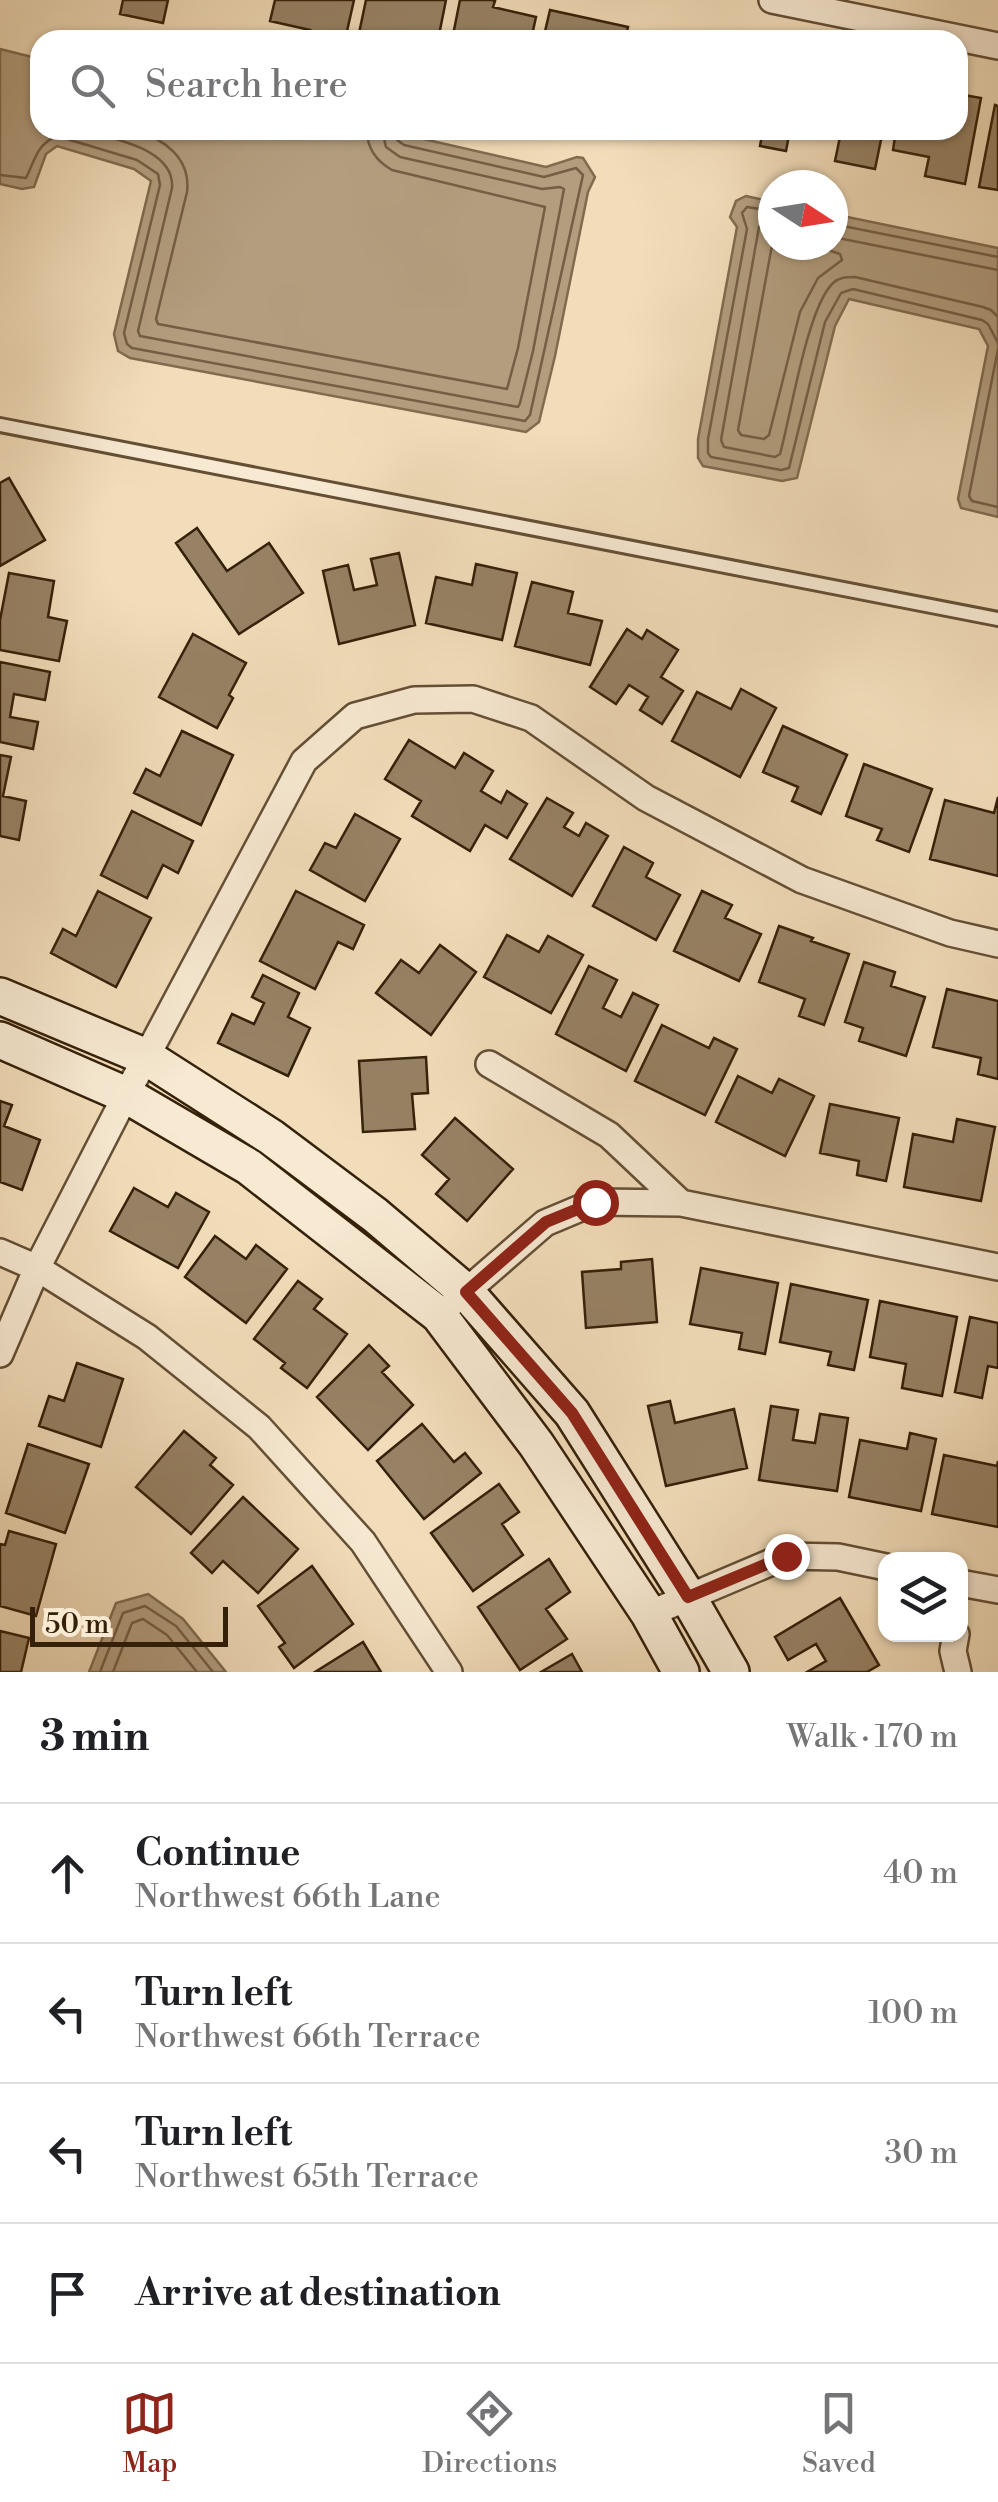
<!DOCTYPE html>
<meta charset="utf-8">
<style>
:root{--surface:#fff;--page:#f6f6f6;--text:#202124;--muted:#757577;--line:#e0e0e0;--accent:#8f2418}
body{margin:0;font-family:"Libre Bodoni",serif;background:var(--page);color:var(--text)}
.controls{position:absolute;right:30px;bottom:30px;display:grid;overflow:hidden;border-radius:20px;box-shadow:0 2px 8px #0004}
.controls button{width:90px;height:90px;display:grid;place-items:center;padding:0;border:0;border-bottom:2px solid var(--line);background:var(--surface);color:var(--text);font:50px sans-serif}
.compass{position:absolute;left:758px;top:170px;width:90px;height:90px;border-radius:50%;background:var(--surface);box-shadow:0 2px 8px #0004;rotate:102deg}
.scale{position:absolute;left:30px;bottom:25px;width:198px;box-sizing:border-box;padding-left:10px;border:5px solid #352009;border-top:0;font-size:28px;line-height:35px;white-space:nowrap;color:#352009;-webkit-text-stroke:8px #f7e9d2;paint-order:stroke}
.stop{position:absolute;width:30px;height:30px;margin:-22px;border:8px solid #8f2418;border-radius:50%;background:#fff}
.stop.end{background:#8f2418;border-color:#fff;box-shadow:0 2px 10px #0008}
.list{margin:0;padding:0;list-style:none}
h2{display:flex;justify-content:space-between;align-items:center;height:130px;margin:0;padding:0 40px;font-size:42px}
h2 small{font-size:32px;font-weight:400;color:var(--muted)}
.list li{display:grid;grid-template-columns:65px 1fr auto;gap:30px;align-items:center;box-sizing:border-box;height:140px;padding:0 40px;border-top:2px solid var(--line)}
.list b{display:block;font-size:38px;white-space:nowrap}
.list p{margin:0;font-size:32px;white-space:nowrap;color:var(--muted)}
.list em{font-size:32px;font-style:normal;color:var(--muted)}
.icon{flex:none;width:55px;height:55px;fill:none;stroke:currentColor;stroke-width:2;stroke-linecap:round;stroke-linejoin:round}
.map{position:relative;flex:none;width:998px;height:1672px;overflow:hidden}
.search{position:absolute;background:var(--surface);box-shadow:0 2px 8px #0004;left:30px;right:30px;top:30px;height:110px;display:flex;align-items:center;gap:25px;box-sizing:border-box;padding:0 35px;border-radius:30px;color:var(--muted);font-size:38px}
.sheet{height:690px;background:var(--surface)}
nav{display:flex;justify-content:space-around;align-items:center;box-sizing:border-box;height:140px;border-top:2px solid var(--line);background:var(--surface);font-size:28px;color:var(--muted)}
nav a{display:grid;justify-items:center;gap:5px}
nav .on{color:var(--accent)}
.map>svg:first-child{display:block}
</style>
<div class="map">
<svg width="998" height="1672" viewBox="0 0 998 1672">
<rect width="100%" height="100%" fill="#f2ddba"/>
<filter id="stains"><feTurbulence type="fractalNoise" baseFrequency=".002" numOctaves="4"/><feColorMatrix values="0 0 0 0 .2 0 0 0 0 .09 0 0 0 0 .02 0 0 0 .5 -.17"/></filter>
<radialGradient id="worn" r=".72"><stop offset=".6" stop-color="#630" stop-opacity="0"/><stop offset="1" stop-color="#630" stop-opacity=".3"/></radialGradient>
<path fill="#b29d7e" stroke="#806b4f" stroke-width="2.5" d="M0 49 40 59V130H384L546 167 577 157 583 158 595 177 588 192 555 356 539 422 526 432 130 358 118 351 114 334 151 181 134 169 57 146 46 154 34 187 22 189 0 184Z
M746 196 773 202V245H833V214L998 248V517L961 508 958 499 988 346 979 329 849 299 835 326 797 478 782 481 703 466 698 458V439L737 227 730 217 736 201Z
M148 1594 183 1619 226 1672H89L116 1603Z"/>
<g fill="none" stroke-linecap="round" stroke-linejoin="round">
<path stroke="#745e44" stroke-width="2.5" d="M83 130C112 139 175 148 172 188L138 331 140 336 518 407 520 403 533 351 564 189 560 187 542 189 400 157 386 147 382 130
M135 130C164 139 191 158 187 192L156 319 158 324 507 389 518 348 545 207 392 170C376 161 367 149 367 130
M0 175 26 178C35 160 37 144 57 136L137 160 158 174 160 185 124 333 127 344 132 348 525 421 530 415 583 175 576 168 544 177 404 145 397 140 394 130
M773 211 747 207 742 213 747 229 708 439V453L711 457 781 470 789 468 825 322 841 293 853 289 982 320 988 324 998 343
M773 224 763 223 759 227 721 440 724 447 775 457 780 454C791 415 807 308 833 283 840 277 846 277 855 277L983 307 991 310 998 317
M833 224 998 257
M833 237 998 270
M773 240 738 430 741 435 764 439 769 435 800 312 818 278 842 260 840 254 813 245
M998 349 969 496 972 501 998 507
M100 1672 123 1613 145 1606 176 1626 213 1672
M113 1672 132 1623 143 1619 167 1635 197 1672"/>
</g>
<path fill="#978265" stroke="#352009" stroke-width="2.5" d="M123 0H168L163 23 120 14Z
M275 0H354L345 40H308L310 30 270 21Z
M366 0H446L438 40 358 38Z
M460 0H492L495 1 493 7 536 17 531 40H452Z
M550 10 628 27 625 40H543Z
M958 94 981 98 965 184 925 176 929 157 893 150 896 130H958Z
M995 105 998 106V190L979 187Z
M763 130H790L786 151 760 146Z
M832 130H883L875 169 835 161 841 132Z
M9 478 45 540 0 566V483Z
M197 528 227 571 269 543 303 593 239 634 176 543Z
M399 553 415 625 339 644 323 571 348 565 354 590 377 585 371 559Z
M476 564 517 573 502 640 426 623 436 577 472 585Z
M9 573 54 581 48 617 67 621 59 661 0 650V620Z
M532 582 573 592 568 613 602 621 590 665 515 646Z
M627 629 642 639 647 630 678 650 661 677 683 691 662 724 640 710 648 697 629 685 616 704 590 687Z
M193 634 246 663 229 695 233 698 217 728 159 697Z
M0 662 50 672 45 700 14 694 10 717 38 722 33 749 0 742Z
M741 689 776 708 740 777 672 741 697 692 731 709Z
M783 726 847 755 821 814 792 801 798 787 763 772Z
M182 731 233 755 201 825 134 793 146 769 160 776Z
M409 740 455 768 464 753 493 771 481 791 501 803 507 791 527 804 507 838 485 825 470 851 412 816 421 801 385 779Z
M0 755 11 757 3 796 26 801 19 840 0 836Z
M864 764 932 789 909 852 877 840 882 829 846 816Z
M998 797V876L930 859 945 800 994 813Z
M547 798 573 813 564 827 579 836 586 823 608 836 572 896 510 859Z
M132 811 193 841 178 873 163 865 147 898 101 875Z
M355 814 400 839 365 901 310 870 325 843 336 848Z
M624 847 653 863 646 877 680 895 656 940 593 906Z
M98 891 151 918 116 987 51 953 63 929 76 936Z
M296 891 364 925 353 949 338 942 315 989 260 961Z
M702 891 732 905 725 918 761 934 739 981 674 951Z
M779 926 813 938 811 941 849 954 824 1025 799 1016 805 999 759 982Z
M507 935 539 952 548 936 583 955 551 1013 484 977Z
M440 945 476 972 431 1035 376 993 401 960 419 973Z
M864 962 895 972 891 986 925 997 906 1056 859 1041 863 1028 845 1022Z
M589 966 617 980 603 1008 621 1017 633 993 658 1005 626 1071 556 1034Z
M263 975 299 993 288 1017 310 1028 288 1076 218 1043 232 1014 254 1024 264 1003 252 997Z
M947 989 998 1001V1079L978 1074 981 1058 933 1047Z
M662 1025 709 1048 714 1038 737 1049 705 1115 635 1081Z
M426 1057 428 1093 412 1094 415 1129 363 1132 359 1061Z
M738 1076 772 1093 779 1079 814 1096 785 1156 716 1122Z
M0 1101 12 1105 4 1126 40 1140 22 1190 0 1182Z
M830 1104 899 1118 886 1181 857 1175 859 1161 820 1153Z
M455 1118 513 1169 467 1221 436 1194 449 1179 422 1155Z
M957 1119 995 1127 981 1201 904 1187 913 1134 953 1142Z
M134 1188 168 1207 176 1193 209 1212 178 1268 110 1231Z
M215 1236 246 1259 256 1245 287 1269 246 1323 185 1277Z
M652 1259 657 1322 586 1328 582 1272 621 1269V1262Z
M701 1268 778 1283 765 1354 739 1349 742 1333 690 1324Z
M298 1281 322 1299 314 1309 347 1334 307 1388 281 1368 285 1363 254 1339Z
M791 1284 868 1300 854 1370 828 1365 831 1352 780 1342Z
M880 1301 957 1317 942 1396 902 1388 906 1364 870 1357Z
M970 1317 998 1323V1368L988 1366 982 1398 955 1392Z
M369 1345 389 1366 382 1372 413 1405 368 1450 317 1397Z
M77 1363 123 1379 101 1447 39 1426 49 1396 64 1401Z
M670 1401 675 1423 734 1409 747 1468 666 1486 648 1406Z
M771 1406 798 1410 793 1440 815 1443 820 1414 848 1418 837 1491 759 1480Z
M422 1424 454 1462 465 1453 481 1473 424 1519 377 1461Z
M184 1431 216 1458 210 1465 233 1485 191 1534 136 1487Z
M910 1433 936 1439 921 1511 849 1497 860 1440 907 1449Z
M28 1444 89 1464 65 1533 6 1513Z
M944 1455 997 1466 998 1461V1527L932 1514Z
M499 1484 519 1512 502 1524 523 1555 473 1591 431 1533Z
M243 1497 298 1549 258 1593 223 1561 212 1573 191 1553Z
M9 1531 56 1544 36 1616 0 1606V1544L5 1545Z
M549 1559 570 1592 546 1609 567 1639 520 1670 478 1607Z
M312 1566 353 1624 294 1668 279 1647 285 1643 258 1606Z
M840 1598 879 1665 867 1672H807L826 1661 816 1644 788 1660 775 1637Z
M0 1631 29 1638 21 1672H0Z
M363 1642 381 1672H315Z
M572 1654 582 1672H541Z"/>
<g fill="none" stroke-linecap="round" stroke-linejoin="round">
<defs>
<path id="lane" d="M0 425 998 619"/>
<path id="street" d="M772 0 998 46
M489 1064 609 1135 681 1203 998 1267
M0 1252 37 1268 147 1337 259 1427 363 1542 449 1672
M455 1301 545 1223 595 1202 681 1203
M0 1354 37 1268 126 1095 304 761 355 716 414 700 473 699 531 718 646 798 802 880 950 933 998 944
M960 1583 998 1590
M649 1614 786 1556 838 1557 886 1567
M956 1634 953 1651 958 1672"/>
<path id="secondary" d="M0 996 146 1057 271 1137 375 1215 466 1292 572 1413 688 1597 731 1672
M0 1040 126 1095 249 1167 439 1315 536 1444 649 1614 681 1672"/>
</defs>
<use href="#lane" stroke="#644f35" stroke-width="18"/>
<use href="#street" stroke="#644f35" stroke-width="30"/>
<use href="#secondary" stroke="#352009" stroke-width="40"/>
<use href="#lane" stroke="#f7e9d2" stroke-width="12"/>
<use href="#street" stroke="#f7e9d2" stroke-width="25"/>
<use href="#secondary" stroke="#f7e9d2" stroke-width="35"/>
</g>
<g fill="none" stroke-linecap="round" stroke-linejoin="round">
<path stroke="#8f2418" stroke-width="12" d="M595 1202 546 1222 466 1292 572 1413 688 1597 786 1556"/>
</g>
<rect width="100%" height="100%" filter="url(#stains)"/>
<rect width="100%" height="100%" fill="url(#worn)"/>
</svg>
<div class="controls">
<button><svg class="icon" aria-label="layers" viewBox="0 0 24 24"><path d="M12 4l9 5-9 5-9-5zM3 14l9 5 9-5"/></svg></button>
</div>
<svg class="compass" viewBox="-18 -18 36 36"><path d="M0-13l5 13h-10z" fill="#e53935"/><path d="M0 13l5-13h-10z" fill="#757577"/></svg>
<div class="scale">50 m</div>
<div class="stop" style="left:595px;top:1202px"></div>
<div class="stop end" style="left:786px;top:1556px"></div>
<div class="search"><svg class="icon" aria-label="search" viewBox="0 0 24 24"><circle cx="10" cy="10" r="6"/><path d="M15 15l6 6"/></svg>Search here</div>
</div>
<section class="sheet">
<h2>3 min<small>Walk · 170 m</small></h2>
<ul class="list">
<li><svg class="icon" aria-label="ahead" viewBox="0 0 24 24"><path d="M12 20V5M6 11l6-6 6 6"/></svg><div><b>Continue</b><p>Northwest 66th Lane</p></div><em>40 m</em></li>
<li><svg class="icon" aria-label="left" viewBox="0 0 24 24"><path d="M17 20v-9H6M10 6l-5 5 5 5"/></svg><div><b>Turn left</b><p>Northwest 66th Terrace</p></div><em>100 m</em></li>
<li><svg class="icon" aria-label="left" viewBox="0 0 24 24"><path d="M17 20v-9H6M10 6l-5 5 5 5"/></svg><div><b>Turn left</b><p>Northwest 65th Terrace</p></div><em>30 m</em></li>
<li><svg class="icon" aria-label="arrive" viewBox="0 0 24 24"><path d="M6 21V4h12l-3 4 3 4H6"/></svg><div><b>Arrive at destination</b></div></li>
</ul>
</section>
<nav>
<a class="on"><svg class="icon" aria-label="map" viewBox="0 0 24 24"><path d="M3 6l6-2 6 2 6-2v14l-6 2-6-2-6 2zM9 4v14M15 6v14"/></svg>Map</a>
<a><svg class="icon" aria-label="directions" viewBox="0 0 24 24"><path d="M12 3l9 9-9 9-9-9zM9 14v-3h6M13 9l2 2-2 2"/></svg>Directions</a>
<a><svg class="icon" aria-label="saved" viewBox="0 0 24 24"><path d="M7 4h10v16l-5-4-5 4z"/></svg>Saved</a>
</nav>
